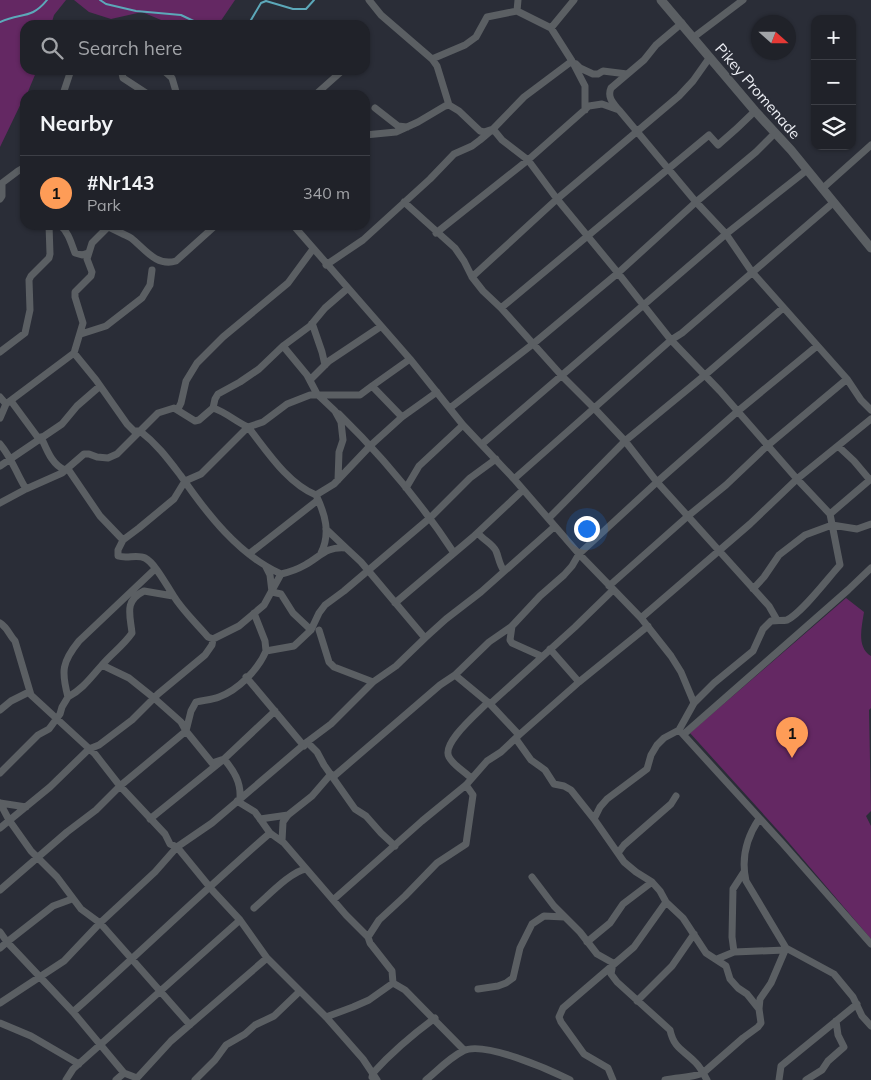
<!DOCTYPE html>
<meta charset="utf-8">
<style>
:root{--surface:#202229;--page:#2d2f35;--text:#f1f3f6;--muted:#a2a4a8;--line:#3d3f46;--accent:#fe9c57}
body{margin:0;font-family:Mulish,sans-serif;background:var(--page);color:var(--text)}
.controls{position:absolute;right:15px;top:15px;display:grid;overflow:hidden;border-radius:10px;box-shadow:0 1px 4px #0004}
.controls button{width:45px;height:45px;display:grid;place-items:center;padding:0;border:0;border-bottom:1px solid var(--line);background:var(--surface);color:var(--text);font:25px sans-serif}
.compass{position:absolute;left:751px;top:15px;width:45px;height:45px;border-radius:50%;background:var(--surface);box-shadow:0 1px 4px #0004;rotate:111deg}
.you{position:absolute;left:586px;top:528px;width:18px;height:18px;margin:-12px;border:4px solid #fff;border-radius:50%;background:#1a73e8;box-shadow:0 0 0 8px #1a73e833}
.badge{display:grid;place-items:center;width:32px;height:32px;border-radius:50%;background:var(--accent);color:#111;font-size:16px;font-weight:700}
.pin{position:absolute;translate:-50% -41px;filter:drop-shadow(0 1px 2px #0008)}
.pin::after{content:'';position:absolute;top:26px;width:18px;height:15px;background:inherit;clip-path:polygon(0 0,100% 0,50% 100%)}
.list{margin:0;padding:0;list-style:none}
h2{display:flex;justify-content:space-between;align-items:center;height:65px;margin:0;padding:0 20px;font-size:21px}
h2 small{font-size:16px;font-weight:400;color:var(--muted)}
.list li{display:grid;grid-template-columns:32px 1fr auto;gap:15px;align-items:center;box-sizing:border-box;height:75px;padding:0 20px;border-top:1px solid var(--line)}
.list b{display:block;font-size:19px;white-space:nowrap}
.list p{margin:0;font-size:16px;white-space:nowrap;color:var(--muted)}
.list em{font-size:16px;font-style:normal;color:var(--muted)}
.icon{flex:none;width:28px;height:28px;fill:none;stroke:currentColor;stroke-width:2;stroke-linecap:round;stroke-linejoin:round}
.map{position:relative;flex:none;width:871px;height:1080px;overflow:hidden}
.search{position:absolute;background:var(--surface);box-shadow:0 1px 4px #0004;left:20px;top:20px;width:350px;height:55px;display:flex;align-items:center;gap:12px;box-sizing:border-box;padding:0 18px;border-radius:15px;color:var(--muted);font-size:19px}
.panel{position:absolute;background:var(--surface);box-shadow:0 1px 4px #0004;left:20px;top:90px;width:350px;height:140px;border-radius:15px}
.map>svg:first-child{display:block}
</style>
<div class="map">
<svg width="871" height="1080" viewBox="0 0 871 1080">
<rect width="100%" height="100%" fill="#2a2d37"/>
<path fill="#642863" d="M0 0H66L54 15 51 25H25V70H37L27 94 25 95 0 147Z
M74 0H235L218 25H173L142 12 111 19 89 12Z
M846 598 864 612C862 626 856 647 871 656V708L869 710 871 811 866 816 871 826V939L784 837 690 733Z"/>
<g fill="none" stroke-linecap="round" stroke-linejoin="round">
<path stroke="#5ca8b9" stroke-width="2" d="M100 0 106 4 136 11 181 15 202 25H235
M0 22C21 12 31 20 47 0
M248 25 261 3 266 1 293 9H306L314 0"/>
<path stroke="#5b5f63" stroke-width="7" d="M369 0 381 15 432 59 437 66 449 105 459 111 480 131 484 132 493 129 502 140 528 160 557 199 618 273 671 340 720 391 797 479 830 514 840 565C828 578 802 613 787 620 783 621 776 620 771 621L763 629 753 651 714 683 694 703 679 730 664 738 657 745 651 755 647 769 607 799 600 807 594 819 624 862 636 872 652 882 660 891 666 902 683 918 706 953 726 966 730 979 738 988 747 994 759 1009
M518 0 517 11 551 28 572 61 585 86V110
M108 25H111
M551 28 574 0
M694 37 743 0
M432 59 465 45 476 37 487 17 517 11
M576 64 580 68 593 74H598L603 71 627 74
M124 70 122 73 123 78 149 95
M163 70 172 78 177 95
M65 95 64 91 71 70
M315 95 343 70
M375 108 398 126 407 127
M618 109C613 103 607 97 611 88L644 60 656 45 682 23
M365 135 396 132 418 122 445 106 449 105
M823 188 871 145
M0 199 2 196V183L18 171 25 167
M404 202 455 248 464 261 472 277 483 291 501 308 562 376 594 408 625 441 657 482 769 606 777 620
M60 225C69 233 71 243 75 253L82 255 88 253
M293 225 410 359 463 425 514 479 579 554 641 618 671 656 681 672 694 703
M109 227C116 231 124 234 131 238 144 248 156 267 176 261L216 225
M436 233 528 160 589 106 602 104 619 110 696 202 726 234 752 272 847 379 861 400 871 410
M326 265 363 240 430 179 454 154 472 146 480 140 493 129 524 97 572 61
M472 277 557 199 679 96 693 81 710 57
M501 308 709 135 718 145C731 134 743 123 755 111
M312 323 322 352 325 365
M81 334 106 326 142 298 150 285 152 270
M283 346 310 326 325 308 348 288
M0 352 25 333 30 310 29 280 31 276 49 258 50 254 49 225
M74 353 96 380 127 424 134 431H140L158 413 174 408 195 421 199 420 213 408C226 412 236 422 248 427L263 422 287 404 310 395H360L372 386 402 417 437 392
M310 380 329 361 380 327
M372 386 410 359
M0 397 6 404 74 353 83 323 75 297V292L91 276 92 272 87 259 92 243 110 225
M11 401 39 439
M213 408 215 399 218 394 240 382 259 369 283 346 307 375 317 394 335 411 341 422 343 440 339 452 338 480
M450 408 533 344 618 273 696 202 756 152 775 133
M178 409 181 403 186 381 197 363 223 337 288 283 313 249
M339 414C382 456 421 503 454 553
M0 418 6 404
M41 437C47 450 52 465 65 470
M0 444C12 458 16 473 26 489
M482 444 726 234 807 170
M839 447 854 461 870 480
M0 466 62 424 77 406 100 386
M68 469 100 516 123 540
M514 479 671 340 682 333 834 202
M406 488 419 466 463 425
M0 503 26 489 62 473 84 454H89L97 457 108 458 117 454 140 431C157 444 168 459 181 476 207 514 239 555 281 574 290 572 298 569 305 565 320 557 326 546 346 548L361 562 425 638 446 619 481 592 554 527
M830 514 871 479
M549 518 625 441 705 375 783 308
M326 529 346 548
M478 533C483 540 492 543 496 551 499 558 499 564 504 571
M321 553C331 533 325 514 316 495L334 484 371 445 402 417
M249 554 318 500
M266 567 270 575 272 592 281 594 293 613 311 630
M281 574 264 605 239 626 213 639 208 637C196 623 182 610 173 595 167 586 155 563 145 558 137 554 127 559 118 556V550L123 540 139 528 174 499 185 481 201 474 248 427C267 451 287 483 316 495
M609 586 688 516 726 485 767 446 847 379
M753 589 764 577 779 555 805 535 832 525 857 529 871 524
M395 603 473 537 523 490
M254 613 265 641 266 651
M641 618 750 524 797 479 871 419
M0 623C8 628 9 635 15 641L31 695 95 754 120 786 165 834 170 844 177 847 213 891 240 920 267 958 326 1017 363 1059 377 1080
M512 626 510 640 512 643 541 656
M319 630 329 662 334 667 373 682
M102 665 129 678 154 698 181 722 186 731 212 763 224 759C234 771 241 782 240 798
M455 675 490 704 519 735 579 682 550 649
M246 677 304 746
M579 682 648 626
M68 697C83 689 91 677 102 665 112 653 123 646 132 633 130 614 124 601 144 591L173 596
M490 704 575 627 613 590
M0 710 11 701 29 692
M679 730 783 844 871 944
M684 734 848 590 871 568
M516 739 531 760 545 770 554 784 564 786 571 790 594 819
M307 742 317 752 324 765 355 809 366 816 381 833 395 846
M0 773 38 735 49 729 60 714 62 707 68 697C61 671 62 662 79 641L155 569
M333 777 440 685 455 675 489 642 512 626 540 596 564 575 572 566 579 554 657 482 738 411 817 346
M471 778C465 772 453 765 449 757 441 743 479 712 488 702
M237 801 255 812 270 833
M0 803 9 820 31 851 57 877 81 909 100 923 190 1025
M0 803 26 807
M150 819 224 759 275 711
M260 819 288 815
M759 819C747 837 741 859 746 881L786 948 834 974 853 997 862 1016 871 1026
M0 828 50 787 89 749 99 745 132 720 158 694 205 655 212 645 213 639
M282 841 283 822 288 815 312 796 331 774
M618 853 624 845 671 804 676 796
M532 877 554 906 580 932 597 954 613 963 611 974 617 982 670 1030C674 1049 684 1050 696 1063 701 1068 704 1075 707 1080
M0 890 67 832 96 810 120 786 186 731 191 711 196 702C203 700 212 700 219 697 238 690 258 670 266 651L294 646 311 630 319 613 325 605 344 591 431 517 470 478 496 459
M333 900 422 821 466 785 487 761 501 752 519 735
M254 908C266 898 291 871 306 869
M0 932 7 942 53 906 72 899
M368 937 379 920 405 896 437 863 466 844 473 795 466 785
M587 942 610 923 623 904 652 882
M0 948 7 942 73 1012 124 1073
M734 952 732 937 733 889 744 872
M717 959 734 952 785 950
M478 989 498 986 506 983 513 978 520 948 532 924 544 916 564 917
M637 1001 672 966 694 934
M0 1003 64 961 100 923 155 872 177 847 212 823 307 742 331 724 373 682 396 666 425 638
M73 1012C140 953 203 891 270 833L284 843 346 915 368 937 370 943 392 971 393 983
M326 1017 353 1007 369 1000 393 983 405 990 464 1050
M0 1023 31 1036 79 1064
M372 1077 373 1073C392 1052 412 1035 435 1018
M66 1080 73 1069 240 920
M116 1080 124 1073 137 1078 171 1041 267 958
M195 1080 215 1060 226 1045 245 1034 255 1025 274 1016 299 992
M426 1080C437 1071 449 1058 463 1051 483 1040 550 1070 570 1080
M613 1080 608 1068 584 1054 561 1022 559 1017 563 1008 634 947 666 902
M665 1080C678 1077 691 1078 703 1073L743 1038 758 1027 761 1023 759 1009 760 999 771 983 786 948
M779 1080 781 1066 857 1004
M806 1080 822 1070 828 1061 844 1047 838 1035 836 1021"/>
<path stroke="#5b5f63" stroke-width="9" d="M661 0 755 111 791 150 871 248"/>
</g>
<g text-anchor="middle" dominant-baseline="central" stroke-width="4" stroke-linejoin="round" paint-order="stroke">
<g font-size="15" fill="#ebedf3" stroke="#2a2d37">
<text transform="translate(758 91) rotate(49)">Pikey Promenade</text>
</g>
</g>
</svg>
<div class="controls">
<button>+</button>
<button>−</button>
<button><svg class="icon" aria-label="layers" viewBox="0 0 24 24"><path d="M12 4l9 5-9 5-9-5zM3 14l9 5 9-5"/></svg></button>
</div>
<svg class="compass" viewBox="-18 -18 36 36"><path d="M0-13l5 13h-10z" fill="#e53935"/><path d="M0 13l5-13h-10z" fill="#a2a4a8"/></svg>
<div class="you"></div>
<div class="pin badge" style="left:792px;top:758px">1</div>
<div class="search"><svg class="icon" aria-label="search" viewBox="0 0 24 24"><circle cx="10" cy="10" r="6"/><path d="M15 15l6 6"/></svg>Search here</div>
<section class="panel">
<h2>Nearby<small></small></h2>
<ul class="list">
<li><span class="badge">1</span><div><b>#Nr143</b><p>Park</p></div><em>340 m</em></li>
</ul>
</section>
</div>
